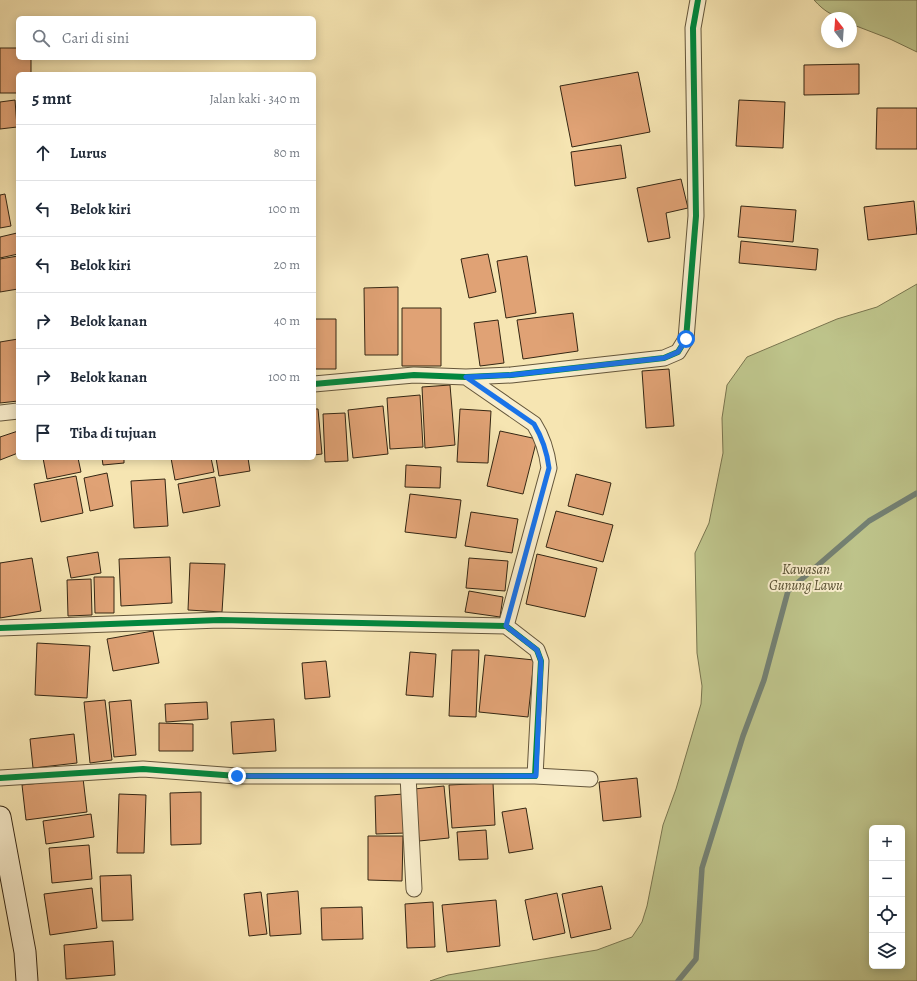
<!DOCTYPE html>
<html lang="id">
<meta charset="utf-8">
<style>
:root{--surface:#fff;--page:#f2f2f3;--text:#1f2937;--muted:#747a83;--line:#e0e1e3}
body{margin:0;font-family:Alegreya,serif;background:var(--page);color:var(--text)}
.controls{position:absolute;right:12px;bottom:12px;display:grid;overflow:hidden;border-radius:6px;box-shadow:0 2px 10px #0003}
.controls button{width:36px;height:36px;display:grid;place-items:center;padding:0;border:0;border-bottom:1px solid var(--line);background:var(--surface);color:var(--text);font:20px sans-serif}
.compass{position:absolute;left:821px;top:12px;width:36px;height:36px;border-radius:50%;background:var(--surface);box-shadow:0 2px 10px #0003;rotate:343deg}
.stop{position:absolute;width:12px;height:12px;margin:-9px;border:3px solid #1a73e8;border-radius:50%;background:#fff}
.stop.end{background:#1a73e8;border-color:#fff;box-shadow:0 1px 4px #0008}
.list{margin:0;padding:0;list-style:none}
h2{display:flex;justify-content:space-between;align-items:center;height:52px;margin:0;padding:0 16px;font-size:17px}
h2 small{font-size:13px;font-weight:400;color:var(--muted)}
.list li{display:grid;grid-template-columns:26px 1fr auto;gap:12px;align-items:center;box-sizing:border-box;height:56px;padding:0 16px;border-top:1px solid var(--line)}
.list b{display:block;font-size:15px;white-space:nowrap}
.list em{font-size:13px;font-style:normal;color:var(--muted)}
.icon{flex:none;width:22px;height:22px;fill:none;stroke:currentColor;stroke-width:2;stroke-linecap:round;stroke-linejoin:round}
.map{position:relative;flex:none;width:917px;height:981px;overflow:hidden}
.search{position:absolute;background:var(--surface);box-shadow:0 2px 10px #0003;left:16px;top:16px;width:300px;height:44px;display:flex;align-items:center;gap:10px;box-sizing:border-box;padding:0 14px;border-radius:6px;color:var(--muted);font-size:15px}
.panel{position:absolute;background:var(--surface);box-shadow:0 2px 10px #0003;left:16px;top:72px;width:300px;height:388px;border-radius:6px}
.map>svg:first-child{display:block}
</style>
<div class="map">
<svg width="917" height="981" viewBox="0 0 917 981">
<rect width="100%" height="100%" fill="#f6e5b2"/>
<filter id="stains"><feTurbulence type="fractalNoise" baseFrequency=".005" numOctaves="4"/><feColorMatrix values="0 0 0 0 .2 0 0 0 0 .09 0 0 0 0 .02 0 0 0 .5 -.17"/></filter>
<radialGradient id="worn" r=".72"><stop offset=".6" stop-color="#630" stop-opacity="0"/><stop offset="1" stop-color="#630" stop-opacity=".3"/></radialGradient>
<path fill="#bec48b" stroke="#79754f" fill-rule="evenodd" d="M814 0H917V52L890 39 851 24V18C834 18 825 12 814 0Z
M917 284V981H430L448 975 597 950 632 937 642 922 647 906 663 825 676 789 701 704 702 686 697 653 695 553 709 523 723 453 722 418 727 385 747 357 837 319 877 307ZM872 828H902V966H872Z"/>
<g fill="none" stroke-linecap="round" stroke-linejoin="round">
<path stroke="#748174" stroke-width="5.5" d="M678 981 696 959 702 868 743 736 764 680 788 591 869 521 917 493"/>
</g>
<path fill="#e0a275" stroke="#342613" d="M0 48H18V58H31V74H18V93H0Z
M859 64V94L804 95V65Z
M638 72 650 132 572 147 560 86Z
M15 100 17 127 0 129V102Z
M739 100 785 102 783 148 736 146Z
M877 108H917V149H876Z
M621 145 626 178 575 186 571 152Z
M681 179 688 208 666 213 670 238 648 242 637 188Z
M5 194 11 226 0 228V195Z
M914 201 917 234 868 240 864 207Z
M741 206 796 210 793 242 738 237Z
M17 233 18 254 0 258V237Z
M741 241 818 249 816 270 739 263Z
M488 254 496 292 469 298 461 259Z
M18 256V289L0 292V259Z
M527 256 536 313 506 318 497 261Z
M398 287V355H365L364 288Z
M402 308H441V366H402Z
M573 313 578 351 523 359 517 320Z
M314 319H336V369H314Z
M498 320 504 363 480 366 474 323Z
M18 339V401L0 403V342Z
M669 369 674 426 646 428 642 371Z
M450 385 455 445 425 448 422 387Z
M420 395 423 447 390 449 387 398Z
M383 406 388 454 353 458 348 410Z
M314 409H318L322 454 314 455Z
M460 409 491 411 488 463 457 462Z
M345 413 348 461 325 462 323 414Z
M18 431V453L0 460V437Z
M500 431 537 439 523 494 487 486Z
M43 458H78L81 472 47 479Z
M102 458H124V463L103 465Z
M171 458H211L214 472 175 480Z
M216 458H248L250 471 219 476Z
M406 465 441 467 440 488 405 487Z
M107 473 113 506 90 511 84 478Z
M576 474 611 483 603 515 568 506Z
M76 476 83 513 41 522 34 484Z
M215 477 220 506 183 513 178 484Z
M165 479 168 526 134 528 131 481Z
M410 494 461 500 456 538 405 532Z
M556 511 613 525 603 562 546 547Z
M471 512 518 519 512 553 465 546Z
M98 552 101 573 71 578 67 557Z
M537 554 597 568 585 617 526 604Z
M170 557 172 603 121 606 119 559Z
M32 558 41 611 0 618V563Z
M469 558 508 561 505 591 466 588Z
M190 563 225 564 222 612 188 610Z
M94 577H114V613H95Z
M91 579 92 615 68 616 67 580Z
M469 591 503 597 500 617 465 612Z
M153 631 159 663 113 671 107 639Z
M37 643 90 646 87 698 35 695Z
M452 650H479L476 717 449 716Z
M410 652 436 654 433 697 406 695Z
M485 655 534 660 528 717 479 712Z
M326 661 330 697 305 699 302 663Z
M105 700 112 760 90 763 84 702Z
M131 700 136 755 114 757 109 702Z
M207 702 208 719 166 722 165 704Z
M274 719 276 751 233 754 231 722Z
M159 723 193 724V751H159Z
M74 734 77 763 33 768 30 739Z
M83 778 87 812 26 820 22 785Z
M637 778 641 817 603 821 599 782Z
M493 783 495 825 452 828 449 785Z
M444 786 449 838 419 841 414 789Z
M201 792V844L171 845 170 793Z
M119 794 146 795 144 853H117Z
M404 794 406 833 376 834 375 796Z
M526 808 533 849 509 853 502 812Z
M91 814 94 837 46 844 43 821Z
M486 830 488 859 459 860 457 832Z
M368 836H403L402 881 368 880Z
M89 845 92 879 52 883 49 848Z
M131 875 133 920 102 921 100 876Z
M602 886 611 929 571 938 562 894Z
M92 888 97 928 50 935 44 894Z
M298 891 301 934 270 936 267 894Z
M261 892 267 934 249 936 244 894Z
M557 893 565 933 533 940 525 900Z
M496 900 500 946 447 952 442 905Z
M433 902 435 947 407 948 405 904Z
M362 907 363 939 322 940 321 908Z
M113 941 115 975 66 979 64 945Z"/>
<g fill="none" stroke-linecap="round" stroke-linejoin="round">
<defs>
<path id="minor" d="M466 377 534 424C543 438 547 452 549 468L506 626
M314 384 414 375 466 377 511 375 664 358 678 352 686 339 696 216 693 28 698 0
M0 413 18 411
M0 628 220 620 506 626 537 650 541 661 535 776H237L143 769 0 778
M408 776 414 889
M535 776 590 779"/>
<path id="secondary" d="M0 817 25 952 27 981"/>
</defs>
<use href="#minor" stroke="#64563b" stroke-width="17"/>
<use href="#secondary" stroke="#342613" stroke-width="23"/>
<use href="#minor" stroke="#f9eecd" stroke-width="15"/>
<use href="#secondary" stroke="#f9eecd" stroke-width="21"/>
<defs>
<path id="cycleway" d="M314 384 414 375 466 377 511 375 664 358 678 352 686 339 696 216 693 28 698 0
M0 628 220 620 506 626 537 650 541 661 535 776H237L143 769 0 778"/>
</defs>
<use href="#cycleway" stroke="#f9eecd" stroke-width="8"/>
<use href="#cycleway" stroke="#00873e" stroke-width="6"/>
</g>
<g fill="none" stroke-linecap="round" stroke-linejoin="round">
<path stroke="#1a73e8" stroke-width="5" d="M237 776H536L541 661 537 650 506 626 549 468C547 452 543 439 534 424L466 377 511 375 664 358 678 352 686 339"/>
</g>
<g text-anchor="middle" dominant-baseline="central" stroke-width="4" stroke-linejoin="round" paint-order="stroke">
<g font-size="14" font-style="italic" fill="#564e31" stroke="#f9eecd">
<text x="806" y="569">Kawasan<tspan x="806" dy="16">Gunung Lawu</tspan></text>
</g>
</g>
<rect width="100%" height="100%" filter="url(#stains)"/>
<rect width="100%" height="100%" fill="url(#worn)"/>
</svg>
<div class="controls">
<button>+</button>
<button>−</button>
<button><svg class="icon" aria-label="locate" viewBox="0 0 24 24"><circle cx="12" cy="12" r="6"/><path d="M12 2v4M12 18v4M2 12h4M18 12h4"/></svg></button>
<button><svg class="icon" aria-label="layers" viewBox="0 0 24 24"><path d="M12 4l9 5-9 5-9-5zM3 14l9 5 9-5"/></svg></button>
</div>
<svg class="compass" viewBox="-18 -18 36 36"><path d="M0-13l5 13h-10z" fill="#e53935"/><path d="M0 13l5-13h-10z" fill="#747a83"/></svg>
<div class="stop" style="left:686px;top:339px"></div>
<div class="stop end" style="left:237px;top:776px"></div>
<div class="search"><svg class="icon" aria-label="search" viewBox="0 0 24 24"><circle cx="10" cy="10" r="6"/><path d="M15 15l6 6"/></svg>Cari di sini</div>
<section class="panel">
<h2>5 mnt<small>Jalan kaki · 340 m</small></h2>
<ul class="list">
<li><svg class="icon" aria-label="ahead" viewBox="0 0 24 24"><path d="M12 20V5M6 11l6-6 6 6"/></svg><div><b>Lurus</b></div><em>80 m</em></li>
<li><svg class="icon" aria-label="left" viewBox="0 0 24 24"><path d="M17 20v-9H6M10 6l-5 5 5 5"/></svg><div><b>Belok kiri</b></div><em>100 m</em></li>
<li><svg class="icon" aria-label="left" viewBox="0 0 24 24"><path d="M17 20v-9H6M10 6l-5 5 5 5"/></svg><div><b>Belok kiri</b></div><em>20 m</em></li>
<li><svg class="icon" aria-label="right" viewBox="0 0 24 24"><path d="M7 20v-9h11M14 6l5 5-5 5"/></svg><div><b>Belok kanan</b></div><em>40 m</em></li>
<li><svg class="icon" aria-label="right" viewBox="0 0 24 24"><path d="M7 20v-9h11M14 6l5 5-5 5"/></svg><div><b>Belok kanan</b></div><em>100 m</em></li>
<li><svg class="icon" aria-label="arrive" viewBox="0 0 24 24"><path d="M6 21V4h12l-3 4 3 4H6"/></svg><div><b>Tiba di tujuan</b></div></li>
</ul>
</section>
</div>
